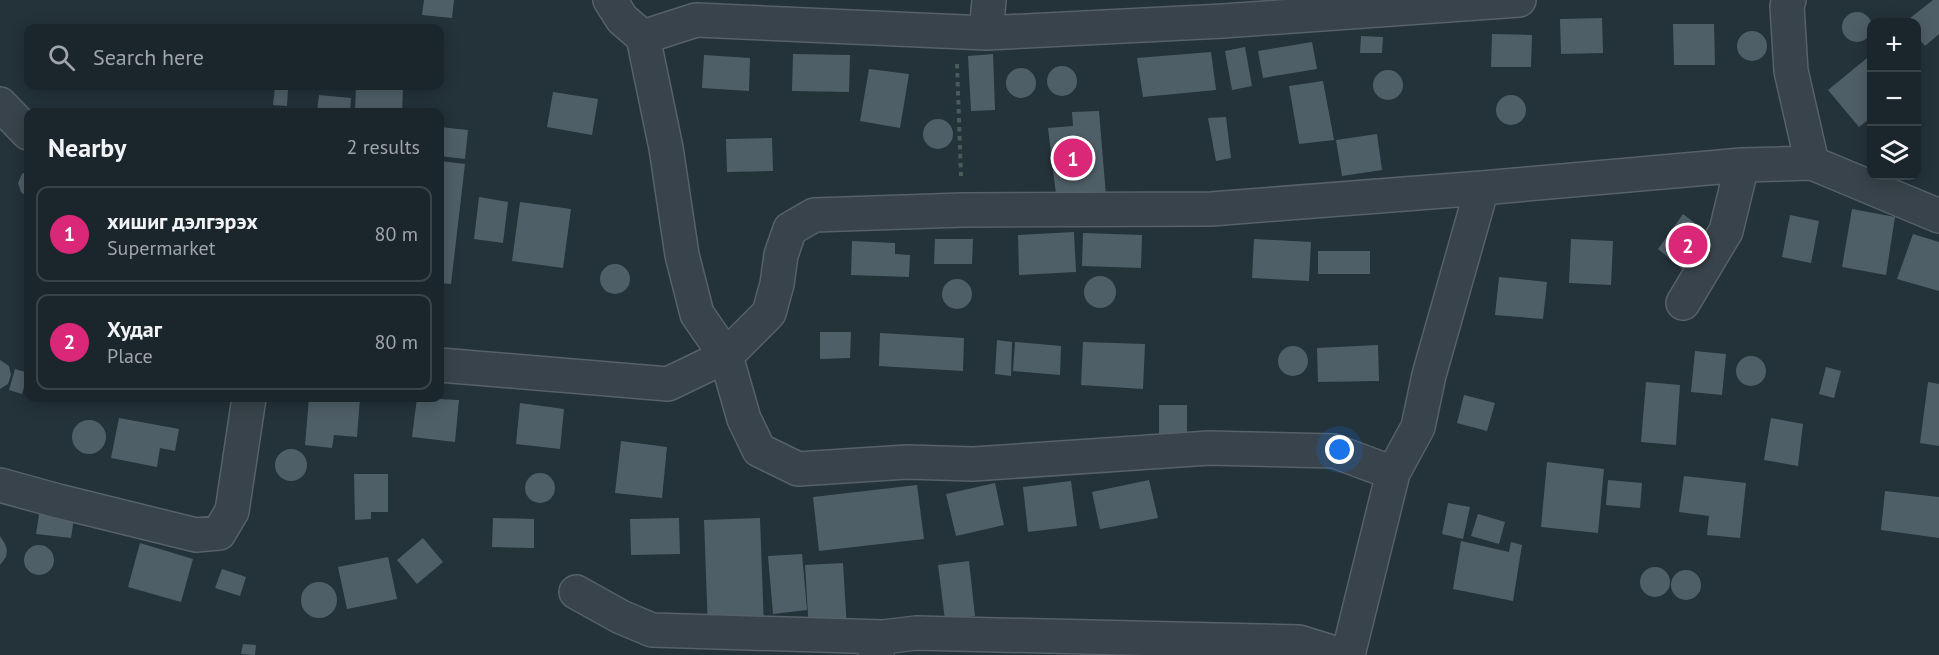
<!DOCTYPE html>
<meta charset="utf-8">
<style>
:root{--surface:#1b262c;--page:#283238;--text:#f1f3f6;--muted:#a0a5a9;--line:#394348;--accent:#db2777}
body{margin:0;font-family:"PT Sans",sans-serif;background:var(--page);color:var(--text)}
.controls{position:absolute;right:18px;top:18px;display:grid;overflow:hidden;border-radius:12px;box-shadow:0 3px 15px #0003}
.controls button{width:54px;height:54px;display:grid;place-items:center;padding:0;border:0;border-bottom:2px solid var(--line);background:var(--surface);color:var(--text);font:30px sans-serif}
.you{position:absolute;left:1340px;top:450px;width:21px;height:21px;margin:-15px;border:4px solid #fff;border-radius:50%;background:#1a73e8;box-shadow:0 0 0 9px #1a73e833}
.badge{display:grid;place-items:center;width:39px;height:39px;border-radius:50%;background:var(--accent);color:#fff;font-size:20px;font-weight:700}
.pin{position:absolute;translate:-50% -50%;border:3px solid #fff;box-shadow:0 2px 6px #0006}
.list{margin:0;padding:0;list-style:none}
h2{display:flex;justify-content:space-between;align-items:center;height:78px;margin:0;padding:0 24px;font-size:26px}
h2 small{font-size:20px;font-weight:400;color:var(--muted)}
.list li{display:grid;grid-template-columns:39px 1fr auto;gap:18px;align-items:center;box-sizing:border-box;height:96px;margin:0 12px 12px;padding:0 12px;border:2px solid var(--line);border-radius:12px}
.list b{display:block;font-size:22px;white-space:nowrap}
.list p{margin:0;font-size:20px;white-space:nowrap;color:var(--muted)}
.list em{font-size:20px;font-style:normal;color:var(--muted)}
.icon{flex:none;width:33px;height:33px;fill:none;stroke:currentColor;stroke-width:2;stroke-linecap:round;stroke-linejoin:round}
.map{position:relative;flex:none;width:1939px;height:655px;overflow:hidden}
.search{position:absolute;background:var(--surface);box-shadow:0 3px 15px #0003;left:24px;top:24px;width:420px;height:66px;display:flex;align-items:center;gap:15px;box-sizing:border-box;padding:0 21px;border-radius:12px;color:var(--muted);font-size:22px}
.panel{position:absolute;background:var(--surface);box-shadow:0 3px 15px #0003;left:24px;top:108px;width:420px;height:294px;border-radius:12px}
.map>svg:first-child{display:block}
</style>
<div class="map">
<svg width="1939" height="655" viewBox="0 0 1939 655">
<rect width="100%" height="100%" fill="#24323a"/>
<path fill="#4f5f68" d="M424 0H454L452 18 422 15Z
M1933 0H1939V34L1925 46 1916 36V22H1905Z
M1842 27a15 15 0 1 1 30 0a15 15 0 1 1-30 0Z
M1602 18 1603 53 1561 54 1560 19Z
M1673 24H1714L1715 65H1674Z
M1737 46a15 15 0 1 1 30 0a15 15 0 1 1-30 0Z
M1492 34 1532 35 1531 67H1491Z
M1361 36 1383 37 1382 53H1360Z
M1312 42 1317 69 1263 78 1258 51Z
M1245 47 1252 86 1232 90 1225 51Z
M1211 52 1216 90 1143 97 1137 58Z
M793 54 850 55 849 92 792 91Z
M993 54 995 110 971 111 968 56Z
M1872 54V117L1859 127 1828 90Z
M704 55 750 58 749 91 702 88Z
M1047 81a15 15 0 1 1 30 0a15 15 0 1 1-30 0Z
M1006 83a15 15 0 1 1 30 0a15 15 0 1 1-30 0Z
M869 69 909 74 900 128 860 121Z
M1373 85a15 15 0 1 1 30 0a15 15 0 1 1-30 0Z
M1323 81 1334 140 1299 144 1289 86Z
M356 86 403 87 402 112H355Z
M275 87 288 88 287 106 273 105Z
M553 92 598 99 592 135 547 127Z
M319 95 351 98 350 112H317Z
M1496 110a15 15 0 1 1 30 0a15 15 0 1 1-30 0Z
M1099 111 1106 196 1056 194 1048 128 1073 126 1072 112Z
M1226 117 1231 158 1216 161 1208 118Z
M923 134a15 15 0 1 1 30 0a15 15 0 1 1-30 0Z
M440 127 468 130 465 159 440 156Z
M1377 134 1382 170 1342 176 1336 140Z
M772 138 773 171 727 172 726 139Z
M440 161 465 164 451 284 440 283Z
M28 170V198L21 192 18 183 22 174Z
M479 197 508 202 503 243 474 239Z
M520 202 571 209 563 268 512 261Z
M1852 209 1895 217 1886 275 1842 267Z
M1683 214 1719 242 1691 276 1658 249Z
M1790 215 1819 221 1811 263 1782 257Z
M1074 232 1076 272 1019 275 1018 235Z
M1083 233 1142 235 1141 268 1082 266Z
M1913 234 1939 242V291L1897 279Z
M935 239H973L972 264H934Z
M1254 239 1311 242 1309 281 1252 278Z
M1571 239 1613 241 1611 285 1569 283Z
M852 241 895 243V254L910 255 909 277 851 275Z
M1318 251H1370V274H1318Z
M600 279a15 15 0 1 1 30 0a15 15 0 1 1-30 0Z
M1084 292a16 16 0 1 1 32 0a16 16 0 1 1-32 0Z
M1499 277 1547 282 1543 319 1495 315Z
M942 294a15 15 0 1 1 30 0a15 15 0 1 1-30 0Z
M820 332H851L850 358 820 359Z
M880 333 964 338 963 371 879 366Z
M997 340 1012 342 1011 376 995 374Z
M1015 342 1061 346 1060 375 1013 371Z
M1083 342 1145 344 1143 389 1081 385Z
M1378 345 1379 381 1318 382 1317 348Z
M1278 361a15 15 0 1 1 30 0a15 15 0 1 1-30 0Z
M1695 351 1726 354 1722 395 1691 392Z
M1736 371a15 15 0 1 1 30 0a15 15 0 1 1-30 0Z
M0 360 9 366 11 375 8 384 0 389Z
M1826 367 1841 371 1834 398 1819 394Z
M15 369 28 373 22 394 9 390Z
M1646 382 1680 385 1676 445 1641 442Z
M1928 382 1939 384V446L1920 443Z
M1464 395 1495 403 1487 431 1457 423Z
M309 398H360L357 437 334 435 332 448 305 445Z
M417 398 459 400 455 442 412 437Z
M520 403 564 409 560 449 516 444Z
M1159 405H1187V434H1159Z
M119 418 179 429 175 451 160 448 157 467 111 458Z
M1771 418 1803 424 1798 466 1764 460Z
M72 437a17 17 0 1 1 34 0a17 17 0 1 1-34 0Z
M621 441 667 447 662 498 615 493Z
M275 465a16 16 0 1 1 32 0a16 16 0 1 1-32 0Z
M1547 462 1604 469 1598 533 1541 527Z
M525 488a15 15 0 1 1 30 0a15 15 0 1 1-30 0Z
M354 474H388V512H371V519L355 520Z
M1684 476 1746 483 1740 538 1707 535 1709 516 1679 512Z
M1149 480 1158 518 1100 529 1092 492Z
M1608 480 1642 483 1640 508 1606 505Z
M1071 481 1077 526 1028 532 1023 487Z
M995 483 1004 525 956 536 946 494Z
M917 485 924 539 819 551 813 497Z
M1885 491 1939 497V538L1881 530Z
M1448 503 1470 507 1463 539 1442 534Z
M39 514 74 518 71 538 36 534Z
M1478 514 1505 522 1499 544 1471 536Z
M493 518 534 519V548L492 547Z
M679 518 680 554 631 555 630 519Z
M760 518 764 629 708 630 704 520Z
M0 536 5 544 7 550 6 557 0 565Z
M423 538 443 562 417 584 397 560Z
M1461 541 1509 552 1511 542 1522 545 1513 601 1453 589Z
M140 543 193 559 181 602 128 587Z
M24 560a15 15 0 1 1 30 0a15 15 0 1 1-30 0Z
M802 554 807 610 773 614 768 556Z
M388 557 397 599 347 609 338 567Z
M969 561 975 616 945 620 938 565Z
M843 563 847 630 809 632 805 565Z
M1640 582a15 15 0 1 1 30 0a15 15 0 1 1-30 0Z
M222 569 246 577 240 596 215 588Z
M1671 585a15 15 0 1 1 30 0a15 15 0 1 1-30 0Z
M301 600a18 18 0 1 1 36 0a18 18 0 1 1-36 0Z
M243 644 256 645 255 655 241 654Z"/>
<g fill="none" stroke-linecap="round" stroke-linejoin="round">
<defs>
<path id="minor" d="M610 0 622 19 643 37 666 148 682 255 697 314 726 356 744 419 759 450 798 469 907 462 973 464 1209 448 1334 451 1393 473
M1789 0 1787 6 1791 71 1812 163
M986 33 989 0
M643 37 696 20 986 33 1223 21 1519 0
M0 104 28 133
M1683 303 1726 231 1742 165
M440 365 668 384 726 356 769 313 777 284 781 255 790 229 814 215 963 210 1211 209 1482 188 1742 165 1812 163 1939 216
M0 485 58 501 196 535 219 533 232 511 249 398
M576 592 621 617 652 630 883 637
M875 655 883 637 916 633 1299 642 1341 655
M1348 655 1393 473 1418 427 1429 375 1482 188"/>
</defs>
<use href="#minor" stroke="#566169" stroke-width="36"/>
<path stroke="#485c5a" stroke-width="4" stroke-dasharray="4.5 4.5" stroke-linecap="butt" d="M957 64 961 176"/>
<use href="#minor" stroke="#38434b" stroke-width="33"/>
</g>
</svg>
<div class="controls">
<button>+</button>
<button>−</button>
<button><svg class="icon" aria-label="layers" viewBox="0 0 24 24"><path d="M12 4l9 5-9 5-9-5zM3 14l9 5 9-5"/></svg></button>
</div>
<div class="you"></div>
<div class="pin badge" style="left:1073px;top:158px">1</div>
<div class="pin badge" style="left:1688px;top:245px">2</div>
<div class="search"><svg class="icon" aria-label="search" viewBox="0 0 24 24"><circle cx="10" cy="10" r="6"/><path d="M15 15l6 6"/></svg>Search here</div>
<section class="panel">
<h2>Nearby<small>2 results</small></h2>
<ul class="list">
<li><span class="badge">1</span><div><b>хишиг дэлгэрэх</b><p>Supermarket</p></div><em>80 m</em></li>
<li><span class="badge">2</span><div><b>Худаг</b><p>Place</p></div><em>80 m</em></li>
</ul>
</section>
</div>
